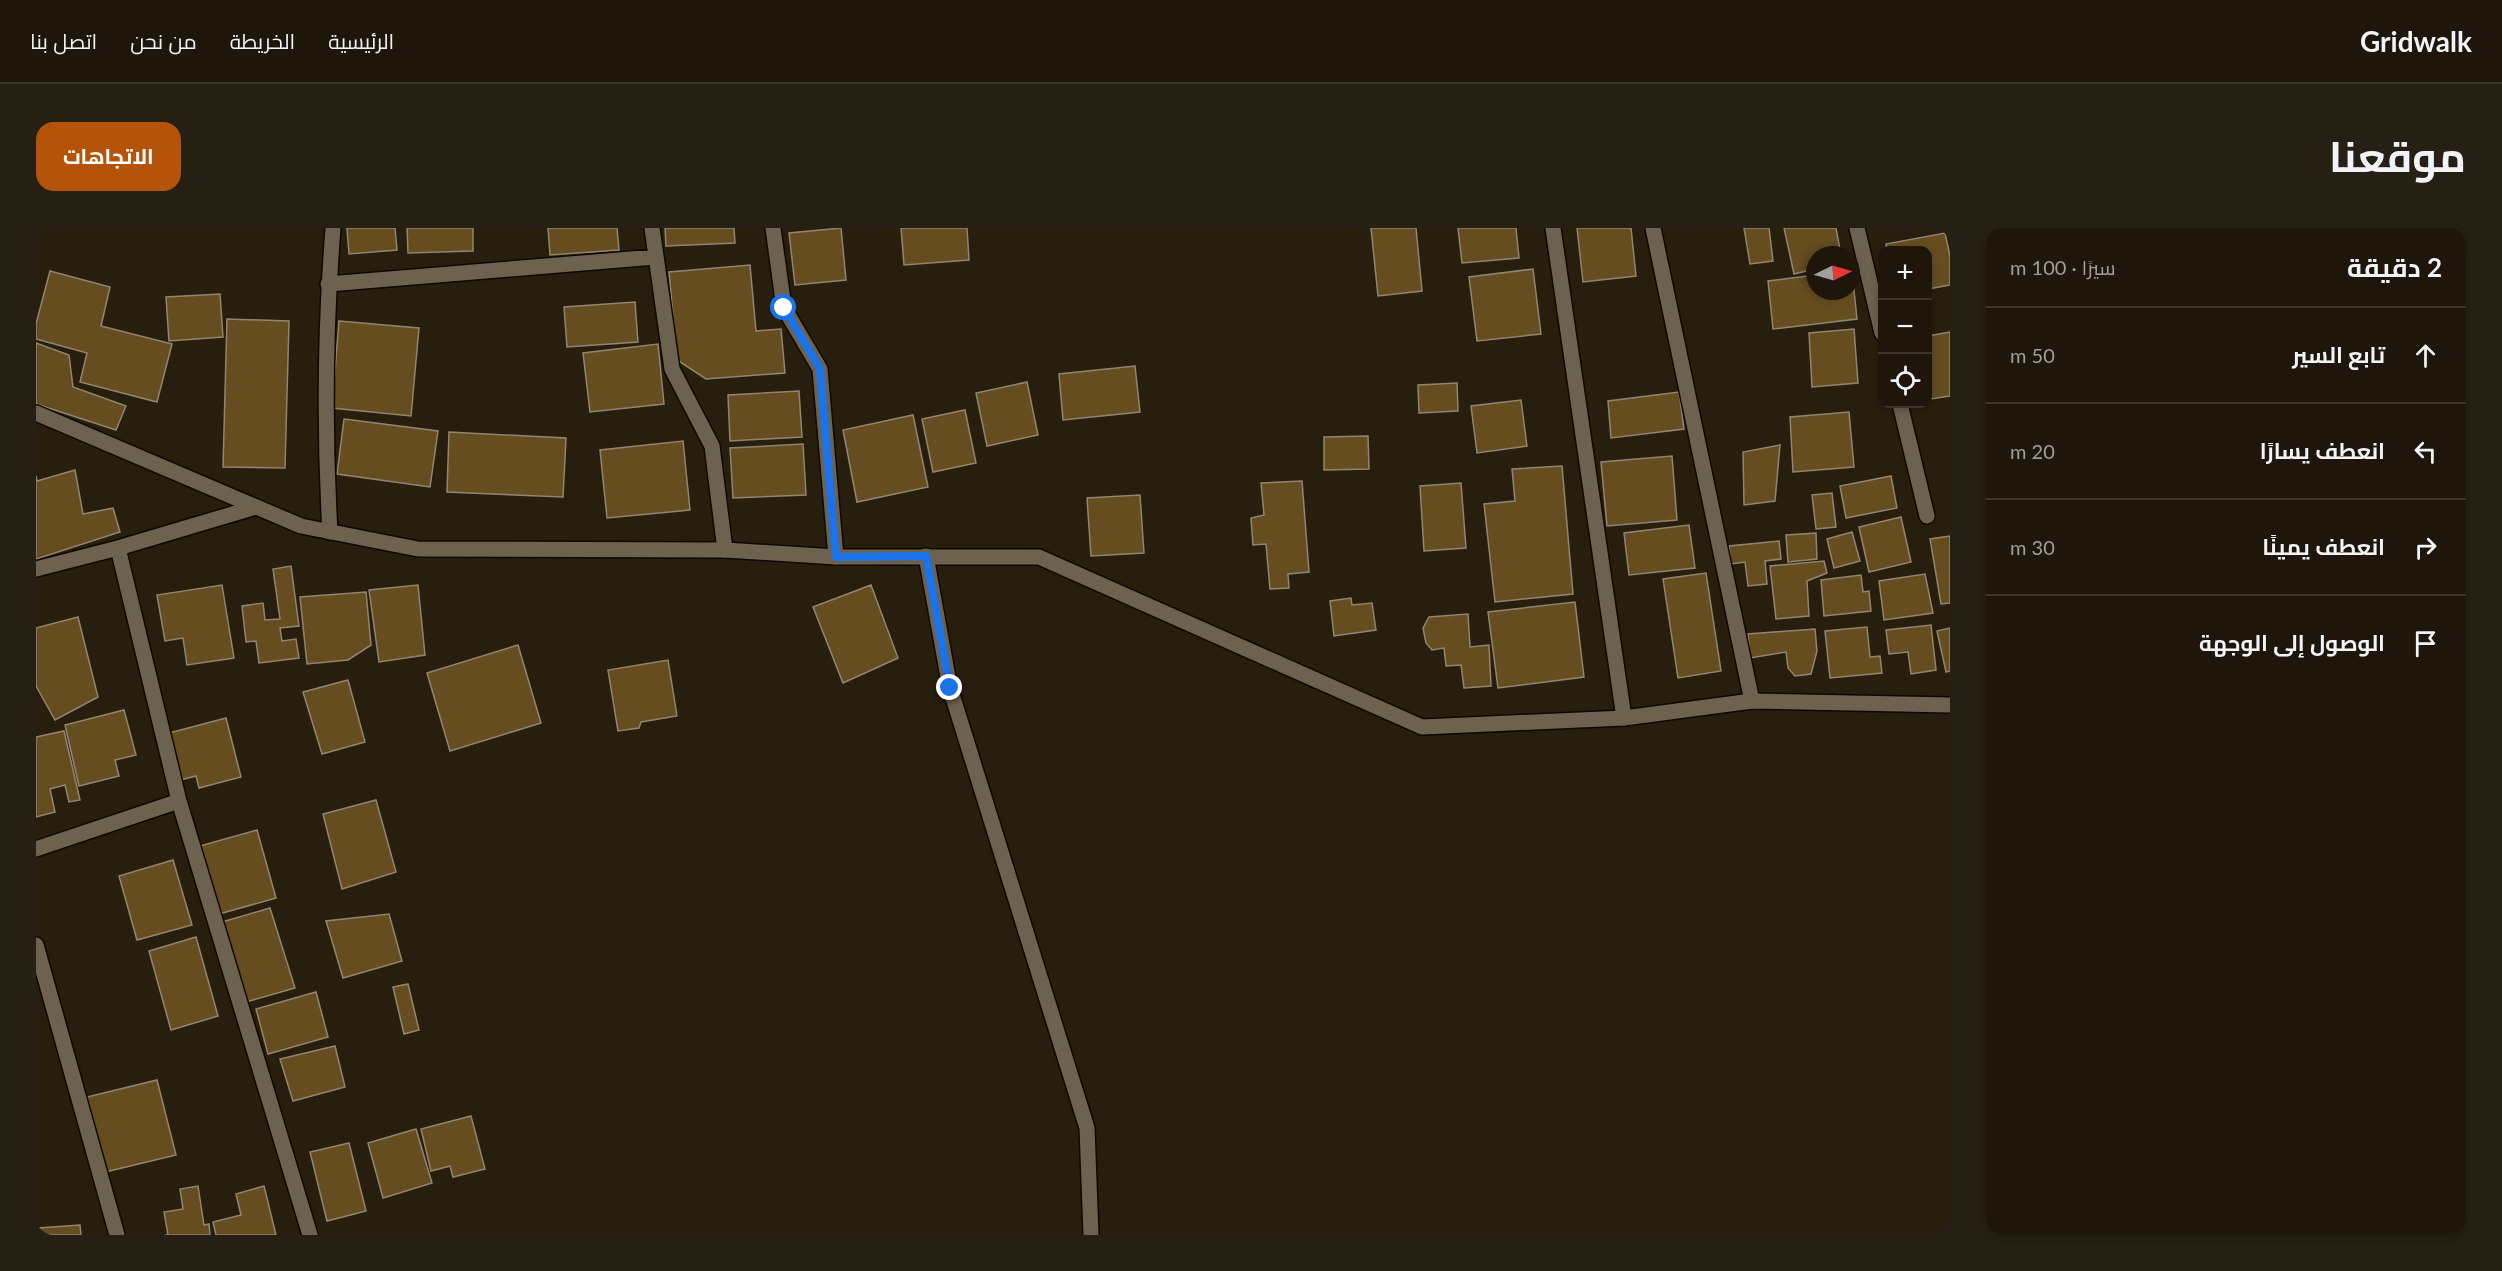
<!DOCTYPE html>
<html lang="ar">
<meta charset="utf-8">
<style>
:root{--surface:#1e160a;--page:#261f13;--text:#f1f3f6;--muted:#a19f9c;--line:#3c352b;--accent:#b45309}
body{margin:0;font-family:Lato,Cairo,sans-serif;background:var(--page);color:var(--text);direction:rtl}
.controls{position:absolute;right:18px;top:18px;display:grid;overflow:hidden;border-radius:12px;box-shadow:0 3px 9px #0003}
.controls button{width:54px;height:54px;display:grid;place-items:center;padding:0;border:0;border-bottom:2px solid var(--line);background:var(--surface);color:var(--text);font:30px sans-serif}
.compass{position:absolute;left:1770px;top:18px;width:54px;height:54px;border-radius:50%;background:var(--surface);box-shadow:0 3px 9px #0003;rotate:85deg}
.stop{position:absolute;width:18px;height:18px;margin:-14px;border:4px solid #1a73e8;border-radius:50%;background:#fff}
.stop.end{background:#1a73e8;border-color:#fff;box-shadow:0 2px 6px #0008}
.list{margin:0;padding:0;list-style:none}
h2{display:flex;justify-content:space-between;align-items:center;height:78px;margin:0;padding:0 24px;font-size:26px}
h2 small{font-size:20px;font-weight:400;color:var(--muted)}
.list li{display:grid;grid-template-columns:39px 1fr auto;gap:18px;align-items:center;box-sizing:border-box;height:96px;padding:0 24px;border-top:2px solid var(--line)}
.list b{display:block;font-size:22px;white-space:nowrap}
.list em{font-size:20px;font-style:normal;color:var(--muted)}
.icon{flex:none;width:33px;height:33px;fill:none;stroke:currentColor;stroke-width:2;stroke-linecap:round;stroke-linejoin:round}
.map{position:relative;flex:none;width:1914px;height:1007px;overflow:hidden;direction:ltr;border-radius:18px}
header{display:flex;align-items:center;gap:36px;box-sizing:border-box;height:84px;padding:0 30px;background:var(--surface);border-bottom:2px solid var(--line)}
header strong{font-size:28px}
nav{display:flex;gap:33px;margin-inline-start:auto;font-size:21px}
.intro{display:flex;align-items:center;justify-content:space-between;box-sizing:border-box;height:144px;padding:0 36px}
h1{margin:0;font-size:42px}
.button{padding:15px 27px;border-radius:18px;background:var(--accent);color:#fff;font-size:21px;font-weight:700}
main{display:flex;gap:36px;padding:0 36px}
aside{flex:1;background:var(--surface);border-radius:18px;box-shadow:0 3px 9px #0003}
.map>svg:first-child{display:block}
</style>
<header>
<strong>Gridwalk</strong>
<nav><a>الرئيسية</a><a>الخريطة</a><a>من نحن</a><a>اتصل بنا</a></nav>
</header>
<div class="intro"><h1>موقعنا</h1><a class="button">الاتجاهات</a></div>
<main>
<aside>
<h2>2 دقيقة<small>سيرًا · 100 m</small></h2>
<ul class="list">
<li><svg class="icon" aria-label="ahead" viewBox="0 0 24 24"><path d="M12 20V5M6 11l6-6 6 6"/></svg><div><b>تابع السير</b></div><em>50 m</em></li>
<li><svg class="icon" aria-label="left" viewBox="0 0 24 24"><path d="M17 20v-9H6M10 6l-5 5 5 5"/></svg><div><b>انعطف يسارًا</b></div><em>20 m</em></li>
<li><svg class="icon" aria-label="right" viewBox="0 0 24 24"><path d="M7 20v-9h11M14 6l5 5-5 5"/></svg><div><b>انعطف يمينًا</b></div><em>30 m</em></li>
<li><svg class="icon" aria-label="arrive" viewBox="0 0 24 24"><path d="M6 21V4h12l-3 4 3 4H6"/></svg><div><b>الوصول إلى الوجهة</b></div></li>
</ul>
</aside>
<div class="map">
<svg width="1914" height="1007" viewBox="0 0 1914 1007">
<rect width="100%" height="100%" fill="#281e0e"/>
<path fill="#654d20" stroke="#918572" stroke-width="1.5" d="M311 0H359L361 22 313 26Z
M371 0H437V23L372 25Z
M512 0H581L583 22 514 27Z
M629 0H698L699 15 630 18Z
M805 0 810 52 759 57 753 5Z
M865 0H931L933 32 868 37Z
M1335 0H1380L1386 63 1342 68Z
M1422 0H1480L1483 30 1426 35Z
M1541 0H1595L1600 48 1547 54Z
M1708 0H1733L1737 33 1714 36Z
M1748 0H1800L1805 27H1779V41L1758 46Z
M1909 5 1914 28V57L1892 61V22H1851L1850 16Z
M714 37 720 103 745 101 749 145 670 151 641 132 633 44Z
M1497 41 1505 106 1441 113 1433 49Z
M14 43 74 59 65 98 136 116 121 174 44 154 51 125 0 111V96Z
M1816 43 1821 91 1737 101 1732 53 1779 47V63H1815Z
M184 66 187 109 133 113 130 69Z
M599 74 602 114 531 119 528 79Z
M191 91 253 93 249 240 187 239Z
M303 93 383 100 375 188 296 180Z
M1818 101 1822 155 1776 159 1773 105Z
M1914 104V168L1895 171 1892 150V108Z
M0 115 33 127 37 159 90 178 80 202 0 176Z
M622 116 628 176 554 184 547 125Z
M1099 138 1104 184 1027 192 1023 146Z
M991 154 1002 207 951 218 940 165Z
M1421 155 1422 183 1383 185 1382 157Z
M763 163 766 209 694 213 692 167Z
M1643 164 1648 201 1575 210 1572 173Z
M1485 172 1491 218 1441 225 1435 178Z
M929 182 940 235 897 244 886 191Z
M1813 184 1818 239 1757 244 1754 189Z
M877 187 892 259 821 274 807 202Z
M308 191 402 203 394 259 301 246Z
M413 204 530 210 527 269 411 264Z
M1332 208 1333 241 1288 242V209Z
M647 213 654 282 571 290 564 222Z
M767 216 770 267 697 270 694 220Z
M1744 217 1739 273 1708 277 1707 224Z
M1636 228 1641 292 1571 298 1565 234Z
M1526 238 1537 366 1459 374 1448 276 1479 273 1476 241Z
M39 242 47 286 77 280 84 304 0 331V248L1 253Z
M1855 248 1861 280 1810 290 1804 258Z
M1266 253 1273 344 1252 346 1253 360 1234 361 1230 316 1217 317 1215 290 1228 287 1225 255Z
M1425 255 1430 320 1388 323 1384 258Z
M1796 265 1800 299 1780 301 1776 267Z
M1104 267 1108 325 1055 328 1051 270Z
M1865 289 1875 334 1833 344 1823 299Z
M1653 297 1659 340 1593 347 1588 305Z
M1816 304 1824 333 1798 340 1791 311Z
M1780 305 1781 331 1752 334 1750 307Z
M1914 308V375L1905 376 1894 311Z
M1743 313 1745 331 1729 333 1731 356 1712 358 1709 334 1695 336 1693 318Z
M1788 333 1791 345 1771 353 1773 388 1740 391 1734 338Z
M255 338 263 398 244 400 246 413 260 411 263 430 223 435 220 413 210 414 206 378 227 375 229 392 244 391 237 341Z
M1670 345 1685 443 1642 450 1627 351Z
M1889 346 1897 385 1848 392 1843 353Z
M1825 347 1827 364 1833 363 1835 383 1788 388 1785 352Z
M186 357 198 430 151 437 147 410 129 413 121 367Z
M382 357 389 427 343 434 333 362Z
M835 357 862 430 807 455 777 379Z
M330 364 335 417 312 432 271 436 264 369Z
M1315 370 1316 377 1336 375 1340 402 1298 408 1294 373Z
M1539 374 1548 449 1462 460 1452 384Z
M1432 386 1434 419 1453 417 1455 458 1428 460 1425 437 1410 438 1408 420 1396 422 1390 415 1387 400 1393 389Z
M42 389 62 469 19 492 0 458V400Z
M1895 397 1900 442 1875 446 1872 424 1853 426 1850 402Z
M1831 399 1834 429 1844 428 1846 445 1794 450 1789 403Z
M1914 400V443L1910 444 1901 403Z
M1779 401 1781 423 1775 446 1759 448 1752 440 1750 424 1714 430 1712 406Z
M482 417 505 495 414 523 391 445Z
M632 432 641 488 605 494 603 500 582 503 572 442Z
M312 452 329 514 286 526 267 464Z
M88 482 100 527 79 532 83 548 43 558 29 497Z
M190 490 205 549 163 560 160 548 144 552 133 505Z
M28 503 44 572 33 574 29 557 14 561 19 584 0 589V509Z
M340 572 360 644 306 661 287 586Z
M221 602 240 670 183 686 164 618Z
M137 632 156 697 101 712 83 648Z
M234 680 259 760 210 774 186 694Z
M353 686 366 733 307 750 290 693Z
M160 709 182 788 135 802 113 723Z
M372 756 383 802 368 806 357 759Z
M280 764 292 809 232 826 220 781Z
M299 818 309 859 257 873 244 831Z
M121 852 140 927 69 944 51 869Z
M435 888 449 941 417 949 414 938 395 943 385 901Z
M380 901 396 955 347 970 332 915Z
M313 915 330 983 291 993 274 924Z
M162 958 168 997 173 996 174 1007H129H132L128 984 147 981 144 961Z
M228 958 240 1007H180L177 994 205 987 200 966Z
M44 997 45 1007H3L2 1000Z"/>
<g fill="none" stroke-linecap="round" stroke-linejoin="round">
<defs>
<path id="minor" d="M616 0 636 141 676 218 689 322
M737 0 748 80 784 141 800 329
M1517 0 1588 490
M1617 0 1716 473
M1821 0 1846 105
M292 56 619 29
M1864 176 1891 288
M294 304C288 202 289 102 297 0
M82 320 143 573 274 1007
M890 328 914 460 1051 900 1055 1007
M0 341 82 320 220 279
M0 621 143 573
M0 717 81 1007"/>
<path id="tertiary" d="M0 185 265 298 382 321 689 322 800 329H1003L1386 499 1588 490 1716 473 1914 477"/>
</defs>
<use href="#minor" stroke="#100800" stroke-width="18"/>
<use href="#tertiary" stroke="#100800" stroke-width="18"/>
<use href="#minor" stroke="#6d624f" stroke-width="15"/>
<use href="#tertiary" stroke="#6d624f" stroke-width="15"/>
</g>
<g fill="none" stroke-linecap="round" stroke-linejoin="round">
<path stroke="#1a73e8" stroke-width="8" d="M748 80 784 141 800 329 890 328 914 460"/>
</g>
</svg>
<div class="controls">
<button>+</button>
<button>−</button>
<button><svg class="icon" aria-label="locate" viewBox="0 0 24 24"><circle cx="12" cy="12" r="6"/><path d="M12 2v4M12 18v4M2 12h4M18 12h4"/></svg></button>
</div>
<svg class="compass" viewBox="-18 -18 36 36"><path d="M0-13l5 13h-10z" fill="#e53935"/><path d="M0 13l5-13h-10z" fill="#a19f9c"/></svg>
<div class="stop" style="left:748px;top:80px"></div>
<div class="stop end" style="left:914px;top:460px"></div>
</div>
</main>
